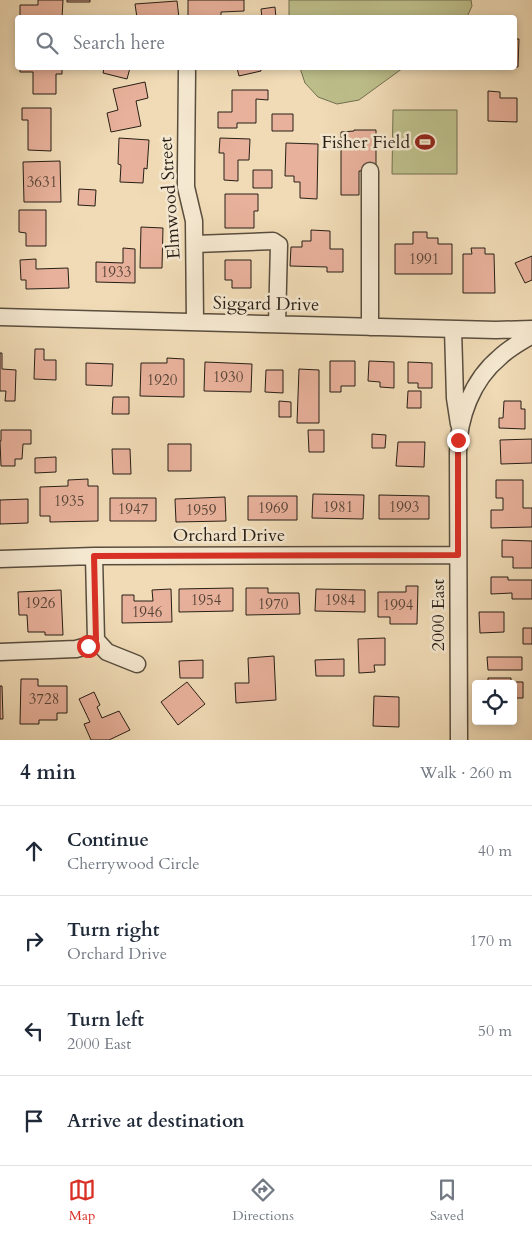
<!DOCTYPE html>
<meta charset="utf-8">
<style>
:root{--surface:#fff;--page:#f6f6f7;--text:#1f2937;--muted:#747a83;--line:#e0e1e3;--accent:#d93025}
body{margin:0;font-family:Cardo,serif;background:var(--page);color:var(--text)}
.controls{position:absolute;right:15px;bottom:15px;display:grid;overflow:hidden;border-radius:5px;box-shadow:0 2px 8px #0003}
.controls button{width:45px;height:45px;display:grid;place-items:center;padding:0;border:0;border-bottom:1px solid var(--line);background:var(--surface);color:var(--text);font:25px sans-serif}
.stop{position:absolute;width:15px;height:15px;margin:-11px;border:4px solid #d93025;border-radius:50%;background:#fff}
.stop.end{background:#d93025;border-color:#fff;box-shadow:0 1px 5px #0008}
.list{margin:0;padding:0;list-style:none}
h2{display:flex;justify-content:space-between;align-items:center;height:65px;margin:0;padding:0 20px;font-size:21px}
h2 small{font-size:16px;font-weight:400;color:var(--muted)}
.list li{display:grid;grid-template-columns:32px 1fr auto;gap:15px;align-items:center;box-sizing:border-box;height:90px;padding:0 20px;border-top:1px solid var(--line)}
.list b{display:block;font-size:19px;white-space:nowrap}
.list p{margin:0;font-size:16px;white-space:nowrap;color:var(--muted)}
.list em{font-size:16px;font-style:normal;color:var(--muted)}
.icon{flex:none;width:28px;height:28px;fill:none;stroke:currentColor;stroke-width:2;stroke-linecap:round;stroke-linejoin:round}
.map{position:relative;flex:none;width:532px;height:740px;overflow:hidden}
.search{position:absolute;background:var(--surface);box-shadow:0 2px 8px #0003;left:15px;right:15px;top:15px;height:55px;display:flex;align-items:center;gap:12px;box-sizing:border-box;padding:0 18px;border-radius:5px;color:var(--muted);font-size:19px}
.sheet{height:425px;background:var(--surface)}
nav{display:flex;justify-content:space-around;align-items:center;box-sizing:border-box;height:70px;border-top:1px solid var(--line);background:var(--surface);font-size:14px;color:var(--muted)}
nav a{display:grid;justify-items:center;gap:2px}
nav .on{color:var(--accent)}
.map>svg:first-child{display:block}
</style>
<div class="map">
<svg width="532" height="740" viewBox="0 0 532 740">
<rect width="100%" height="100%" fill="#f0dbb6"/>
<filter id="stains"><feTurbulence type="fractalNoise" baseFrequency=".004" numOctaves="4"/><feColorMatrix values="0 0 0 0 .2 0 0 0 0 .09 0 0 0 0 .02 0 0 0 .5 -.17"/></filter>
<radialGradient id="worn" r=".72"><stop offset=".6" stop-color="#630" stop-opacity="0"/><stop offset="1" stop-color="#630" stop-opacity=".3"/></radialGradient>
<path fill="#bdbf8b" stroke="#726f50" d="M289 0H471L472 6 467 17 289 18Z
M300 68H403L359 100 337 104 318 97 305 83Z
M393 110H457V174H392Z"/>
<path fill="#e8b19b" stroke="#271f16" d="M38 0H63L62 18H20V5H38Z
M67 0H90V2H67Z
M188 0H244V11L221 12V18H188Z
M177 1 179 18H137L135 4Z
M275 7 276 18H262L261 9Z
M514 39H519L518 67H514Z
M20 68H62V74H56V94H33V72H20Z
M104 68H130L127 79 103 73Z
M237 68H260L261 71 239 76Z
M145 82 148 98 136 101 141 126 111 132 107 113 118 110 113 89Z
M232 90H268V100L256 99V123H237V128H218V112H232Z
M488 91 500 92V98H517V122L488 121Z
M22 108H51V151L28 150V120H22Z
M272 114H293V131H272Z
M354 130H376V170L359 171V195H341V132L354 131Z
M119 138 149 140 147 169 144 168 143 183 120 182 121 165 118 164Z
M220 138 250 139 249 160H238V181L224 180V153H219Z
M286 143 318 144 317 199 300 198V182H294V176H285Z
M60 161 61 202H24L23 162Z
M253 170H272V188H253Z
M79 189 96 190 95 206 78 205Z
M225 194H258V211H254V228H225Z
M19 210H46V246H26V233L19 232Z
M141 227 163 228 162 268H140Z
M311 230 330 231V249H343V272H327V267L290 266 291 247H302V241H311Z
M413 232H427V238H438V244H452V274H395V244H413Z
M123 248 135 249V283L96 282V262L123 263Z
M471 248H485V254H494L495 293H463V254H472Z
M532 256V280L525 283 515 263Z
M36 259V269L68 268 69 288 26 289V280H21L20 260Z
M225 260H251V288H232V280H225Z
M35 349H44V360H56V380L34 379Z
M0 353H2V369L16 370 15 401H5L6 391H0Z
M167 358 184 359V397L140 396 141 363H167Z
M330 361H355V386H341V392H330Z
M369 361 394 362V388L380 387V382L368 381Z
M205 362 252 364 251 392 204 391Z
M408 362 432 363V388H418V383H408Z
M86 363 113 364 112 386 86 385Z
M299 369 319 370V423H297Z
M266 370H283V393L265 392Z
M408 391H421V408H407Z
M113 397H129V414H112Z
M279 401 291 402V417H279Z
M504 401H521V409H525V429L499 428V418H503Z
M1 430H31V444H23L22 459H15V466H1L0 441H1Z
M308 430H324V452H309Z
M372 434 386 435 385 448H372Z
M532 439V463L501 464 500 440Z
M398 442H425L424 467 396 466Z
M168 444H191V471H168Z
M112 449H130L131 474H113Z
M56 457V472L35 473V458Z
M88 479V486H98V521L50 522V516H40V487L68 486V480Z
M496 480H523V508H532V527L491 528V510H503V498H496Z
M313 494 364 495 363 519 312 518Z
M379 495 429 496V519H379Z
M248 496H297V520H248Z
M225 497 226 521 176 522 175 499Z
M110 498H156V521H110Z
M28 499V523L0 524V500Z
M502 540 532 541V568H513V557H502Z
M491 577H508V580H532V599H512V593L491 594Z
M406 586H418L417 624H390V617H378V592H406Z
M233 588V611L179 612V589Z
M246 588H268V593H299L300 614 246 615Z
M171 589 172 622 122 623V595H134V601H153L152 590Z
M316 589 365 590V612L315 611Z
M61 590 63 635H45V632H28L27 615H19L18 592Z
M479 612H504V632L480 633Z
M523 628H532V644H523Z
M385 638V665H374L375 672 359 673 358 639Z
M274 656 276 700 236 703 235 683H249L248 658Z
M487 657H522V670H488Z
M344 659V676H316L315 660Z
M203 660V678H180L179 661Z
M488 678H511V682H523V698H513V684H488Z
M21 679H38V686H67V713H57V720H39V724H20Z
M187 682 205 704 178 725 161 702Z
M0 686H2L3 719H0Z
M94 692 100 705 97 707 102 718 119 711 130 730 109 740H91L84 724 90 722 79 699Z
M374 696 399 697V727L373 726Z"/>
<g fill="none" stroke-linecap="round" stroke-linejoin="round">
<defs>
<path id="minor" d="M187 71 186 170V187L194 221 195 322
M370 171V327
M195 244 273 241 279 245 277 324
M0 317 496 330 532 329
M453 329 455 398 459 424
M94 556 96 640 107 652 137 664
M0 559 94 556 458 555
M0 652 76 649 87 646 96 640
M459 740 458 453C458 418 472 380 500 357 509 348 521 342 532 335"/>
</defs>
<use href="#minor" stroke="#594e3e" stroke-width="19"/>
<use href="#minor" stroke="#f5e8d0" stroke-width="16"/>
</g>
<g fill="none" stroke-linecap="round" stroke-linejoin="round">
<path stroke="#d93025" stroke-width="6" d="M88 646 96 640 94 556 458 555V440"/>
</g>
<defs>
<symbol id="stadium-bare" viewBox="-9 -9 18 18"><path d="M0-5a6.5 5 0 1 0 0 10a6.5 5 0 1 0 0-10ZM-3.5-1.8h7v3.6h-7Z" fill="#8f2418" stroke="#f5e8d0" stroke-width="2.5" paint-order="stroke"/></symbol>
</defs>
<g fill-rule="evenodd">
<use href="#stadium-bare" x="411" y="128" width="28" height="28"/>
</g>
<g text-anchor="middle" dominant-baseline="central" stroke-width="5" stroke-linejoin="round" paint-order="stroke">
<g font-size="15" fill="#574437">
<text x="42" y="182">3631</text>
<text x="424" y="259">1991</text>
<text x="116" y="272">1933</text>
<text x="228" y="377">1930</text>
<text x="162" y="380">1920</text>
<text x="69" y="501">1935</text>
<text x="338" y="507">1981</text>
<text x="404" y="507">1993</text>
<text x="273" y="508">1969</text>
<text x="133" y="509">1947</text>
<text x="201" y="510">1959</text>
<text x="206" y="600">1954</text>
<text x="340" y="600">1984</text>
<text x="40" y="603">1926</text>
<text x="273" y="604">1970</text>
<text x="398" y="605">1994</text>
<text x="147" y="612">1946</text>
<text x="44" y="699">3728</text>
</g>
<g font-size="18" fill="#271f16" stroke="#f5e8d0" text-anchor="end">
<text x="410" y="142">Fisher Field</text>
</g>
<g font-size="18" fill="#271f16" stroke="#f5e8d0">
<text transform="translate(170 198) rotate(-94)">Elmwood Street</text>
<text transform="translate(266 304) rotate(1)">Siggard Drive</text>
<text x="229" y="535">Orchard Drive</text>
<text transform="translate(438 615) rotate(-90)">2000 East</text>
</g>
</g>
<rect width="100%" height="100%" filter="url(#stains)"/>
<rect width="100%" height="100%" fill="url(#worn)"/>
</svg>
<div class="controls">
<button><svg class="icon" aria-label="locate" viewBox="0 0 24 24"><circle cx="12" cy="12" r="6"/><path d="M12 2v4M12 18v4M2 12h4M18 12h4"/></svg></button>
</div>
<div class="stop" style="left:88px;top:646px"></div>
<div class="stop end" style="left:458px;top:440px"></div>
<div class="search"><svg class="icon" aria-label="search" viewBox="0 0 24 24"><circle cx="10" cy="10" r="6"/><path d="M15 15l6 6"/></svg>Search here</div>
</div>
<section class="sheet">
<h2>4 min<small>Walk · 260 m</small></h2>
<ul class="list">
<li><svg class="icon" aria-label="ahead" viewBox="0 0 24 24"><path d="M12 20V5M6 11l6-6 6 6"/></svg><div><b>Continue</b><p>Cherrywood Circle</p></div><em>40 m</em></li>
<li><svg class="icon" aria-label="right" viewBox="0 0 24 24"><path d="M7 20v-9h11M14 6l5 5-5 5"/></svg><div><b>Turn right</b><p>Orchard Drive</p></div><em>170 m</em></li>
<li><svg class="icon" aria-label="left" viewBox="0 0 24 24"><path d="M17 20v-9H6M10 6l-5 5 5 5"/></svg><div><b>Turn left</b><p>2000 East</p></div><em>50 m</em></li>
<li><svg class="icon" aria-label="arrive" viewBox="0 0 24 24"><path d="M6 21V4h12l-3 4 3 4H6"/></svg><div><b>Arrive at destination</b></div></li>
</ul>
</section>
<nav>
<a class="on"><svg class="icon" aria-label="map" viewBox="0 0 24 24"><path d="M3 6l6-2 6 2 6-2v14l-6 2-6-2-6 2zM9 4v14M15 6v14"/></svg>Map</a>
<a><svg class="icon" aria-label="directions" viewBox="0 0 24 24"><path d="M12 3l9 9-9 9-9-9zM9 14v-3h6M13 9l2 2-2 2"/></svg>Directions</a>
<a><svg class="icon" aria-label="saved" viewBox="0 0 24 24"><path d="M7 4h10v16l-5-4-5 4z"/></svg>Saved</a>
</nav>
